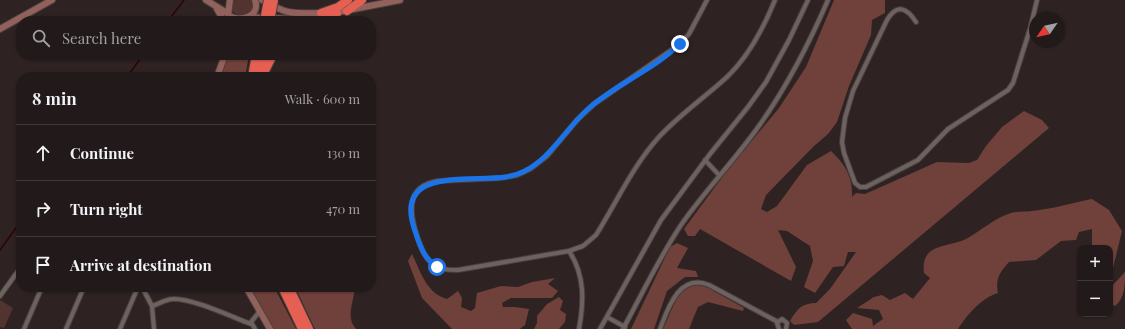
<!DOCTYPE html>
<meta charset="utf-8">
<style>
:root{--surface:#221a1a;--page:#2a2323;--text:#f1f3f6;--muted:#a2a1a2;--line:#3f3839}
body{margin:0;font-family:"Playfair Display",serif;background:var(--page);color:var(--text)}
.controls{position:absolute;right:12px;bottom:12px;display:grid;overflow:hidden;border-radius:8px;box-shadow:0 1px 3px #0004}
.controls button{width:36px;height:36px;display:grid;place-items:center;padding:0;border:0;border-bottom:1px solid var(--line);background:var(--surface);color:var(--text);font:20px sans-serif}
.compass{position:absolute;left:1029px;top:12px;width:36px;height:36px;border-radius:50%;background:var(--surface);box-shadow:0 1px 3px #0004;rotate:236deg}
.stop{position:absolute;width:12px;height:12px;margin:-9px;border:3px solid #1a73e8;border-radius:50%;background:#fff}
.stop.end{background:#1a73e8;border-color:#fff;box-shadow:0 1px 4px #0008}
.list{margin:0;padding:0;list-style:none}
h2{display:flex;justify-content:space-between;align-items:center;height:52px;margin:0;padding:0 16px;font-size:17px}
h2 small{font-size:13px;font-weight:400;color:var(--muted)}
.list li{display:grid;grid-template-columns:26px 1fr auto;gap:12px;align-items:center;box-sizing:border-box;height:56px;padding:0 16px;border-top:1px solid var(--line)}
.list b{display:block;font-size:15px;white-space:nowrap}
.list em{font-size:13px;font-style:normal;color:var(--muted)}
.icon{flex:none;width:22px;height:22px;fill:none;stroke:currentColor;stroke-width:2;stroke-linecap:round;stroke-linejoin:round}
.map{position:relative;flex:none;width:1125px;height:329px;overflow:hidden}
.search{position:absolute;background:var(--surface);box-shadow:0 1px 3px #0004;left:16px;top:16px;width:360px;height:44px;display:flex;align-items:center;gap:10px;box-sizing:border-box;padding:0 14px;border-radius:16px;color:var(--muted);font-size:15px}
.panel{position:absolute;background:var(--surface);box-shadow:0 1px 3px #0004;left:16px;top:72px;width:360px;height:220px;border-radius:16px}
.map>svg:first-child{display:block}
</style>
<div class="map">
<svg width="1125" height="329" viewBox="0 0 1125 329">
<rect width="100%" height="100%" fill="#2e2322"/>
<path fill="#52332f" d="M235 0H252L254 5 252 10C244 15 238 18 231 10L233 1Z
M0 300 13 308 4 328 0 327Z"/>
<path fill="#70403a" d="M834 0H885V13L872 20 871 35 849 86 837 122 828 134 813 147 766 195 761 209 767 212 777 206 807 165 831 151C846 165 853 178 852 197L856 193 865 194 937 162 969 163 977 160 986 146 1002 127 1024 111 1042 120 1049 128 818 322 794 325 790 321C797 309 802 303 816 303L830 289 856 252H848L844 266 833 267 815 293 804 287 813 261 810 246 787 231 778 230 796 267 791 281 700 229 695 236H688L684 229 726 172 779 108 806 67Z
M229 55H249L245 77H220Z
M1092 199 1109 210 1122 231 1113 268 1110 273V248H1092V229L1079 232 1076 240 1061 241 1036 260 1009 262C1000 272 995 279 998 293 981 298 967 315 958 329H852L846 320 853 313 872 319 873 326 883 319 879 310 857 308 874 297 882 295 890 300 905 293 913 299 930 278 924 273C920 243 947 248 966 239 981 231 994 218 1011 213 1017 211 1025 212 1032 211 1052 209 1072 203 1092 199Z
M677 243 688 248 677 268 696 271 698 277H685L667 291 654 329H631L670 247Z
M412 254C421 272 426 293 447 299L458 291 462 298 461 307 471 311 475 308 477 293 501 286 518 287 532 282 555 278 548 284 558 291 552 298H511L502 303 503 307H515L529 309 525 325 520 329H452L422 298 408 261Z
M1125 272C1125 285 1125 298 1115 306L1110 303V288Z
M693 285H703L744 308 743 311 708 302 698 307 689 329H663L679 293Z
M249 287H274L296 329H273Z
M295 287H355C354 302 345 317 356 329H315Z
M559 297 563 301 560 310 566 314 565 322 559 329H534L537 323V316L547 304Z"/>
<g fill="none" stroke-linecap="round" stroke-linejoin="round">
<path stroke="#2d0403" stroke-width="1.5" d="M168 21 184 0
M127 77 143 55
M0 250 21 221"/>
<defs>
<path id="street" d="M707 0 689 34 680 44 594 104 577 120 547 156 530 169 517 175 501 178 438 181C406 186 409 212 417 236 421 247 424 258 434 265 441 270 450 270 458 270L569 251 583 246 596 235C616 203 633 166 658 138 679 115 704 98 727 77 748 57 764 27 775 0
M916 22C907 8 897 3 887 20L853 91 845 118 842 142 844 153 855 183 860 187H866L918 160 948 129 1008 90 1013 83 1030 29 1037 0
M705 160 719 175
M569 251C585 275 584 301 579 329
M142 287 152 306 154 329
M0 296 21 267
M152 306C159 304 166 299 173 299 192 298 232 317 251 324
M607 317 625 327
M24 329 42 287
M66 329 84 287
M120 329 138 287
M255 329 251 322 260 311
M600 329 661 220 710 154 748 107 766 82 789 40 808 0
M623 329C642 294 659 258 681 225 704 192 732 163 756 130 786 89 808 46 828 0
M660 329C668 308 679 273 709 285L778 322
M779 329 777 323 782 319 787 323 786 329"/>
<path id="secondary" d="M206 0 227 13
M230 0 228 15C239 23 261 17 255 0
M262 0C290 16 292 13 322 13
M217 9 224 21
M333 13 400 0
M248 17 292 19 324 15
M0 29 52 0
M217 77 225 55
M246 287 270 329"/>
<path id="highway" d="M347 11 362 0
M321 13 338 7 348 0
M317 21 337 13
M260 70 263 55
M252 77 256 55
M262 77 273 55
M282 287 302 329
M289 287 309 329"/>
</defs>
<use href="#street" stroke="#48403e" stroke-width="6"/>
<use href="#secondary" stroke="#48403e" stroke-width="8"/>
<use href="#highway" stroke="#48403e" stroke-width="10"/>
<use href="#street" stroke="#6e6260" stroke-width="4"/>
<use href="#secondary" stroke="#92615c" stroke-width="6"/>
<use href="#highway" stroke="#e65f53" stroke-width="8"/>
<defs>
<path id="highway-bridge" d="M264 21 268 0
M270 21 274 0"/>
</defs>
<use href="#highway-bridge" stroke="#48403e" stroke-width="10" stroke-linecap="butt"/>
<use href="#highway-bridge" stroke="#e65f53" stroke-width="8"/>
</g>
<g fill="none" stroke-linecap="round" stroke-linejoin="round">
<path stroke="#1a73e8" stroke-width="5" d="M437 267C423 258 419 243 414 228 394 167 471 182 506 177 545 171 561 133 588 109 616 84 653 70 680 44"/>
</g>
</svg>
<div class="controls">
<button>+</button>
<button>−</button>
</div>
<svg class="compass" viewBox="-18 -18 36 36"><path d="M0-13l5 13h-10z" fill="#e53935"/><path d="M0 13l5-13h-10z" fill="#a2a1a2"/></svg>
<div class="stop" style="left:437px;top:267px"></div>
<div class="stop end" style="left:680px;top:44px"></div>
<div class="search"><svg class="icon" aria-label="search" viewBox="0 0 24 24"><circle cx="10" cy="10" r="6"/><path d="M15 15l6 6"/></svg>Search here</div>
<section class="panel">
<h2>8 min<small>Walk · 600 m</small></h2>
<ul class="list">
<li><svg class="icon" aria-label="ahead" viewBox="0 0 24 24"><path d="M12 20V5M6 11l6-6 6 6"/></svg><div><b>Continue</b></div><em>130 m</em></li>
<li><svg class="icon" aria-label="right" viewBox="0 0 24 24"><path d="M7 20v-9h11M14 6l5 5-5 5"/></svg><div><b>Turn right</b></div><em>470 m</em></li>
<li><svg class="icon" aria-label="arrive" viewBox="0 0 24 24"><path d="M6 21V4h12l-3 4 3 4H6"/></svg><div><b>Arrive at destination</b></div></li>
</ul>
</section>
</div>
